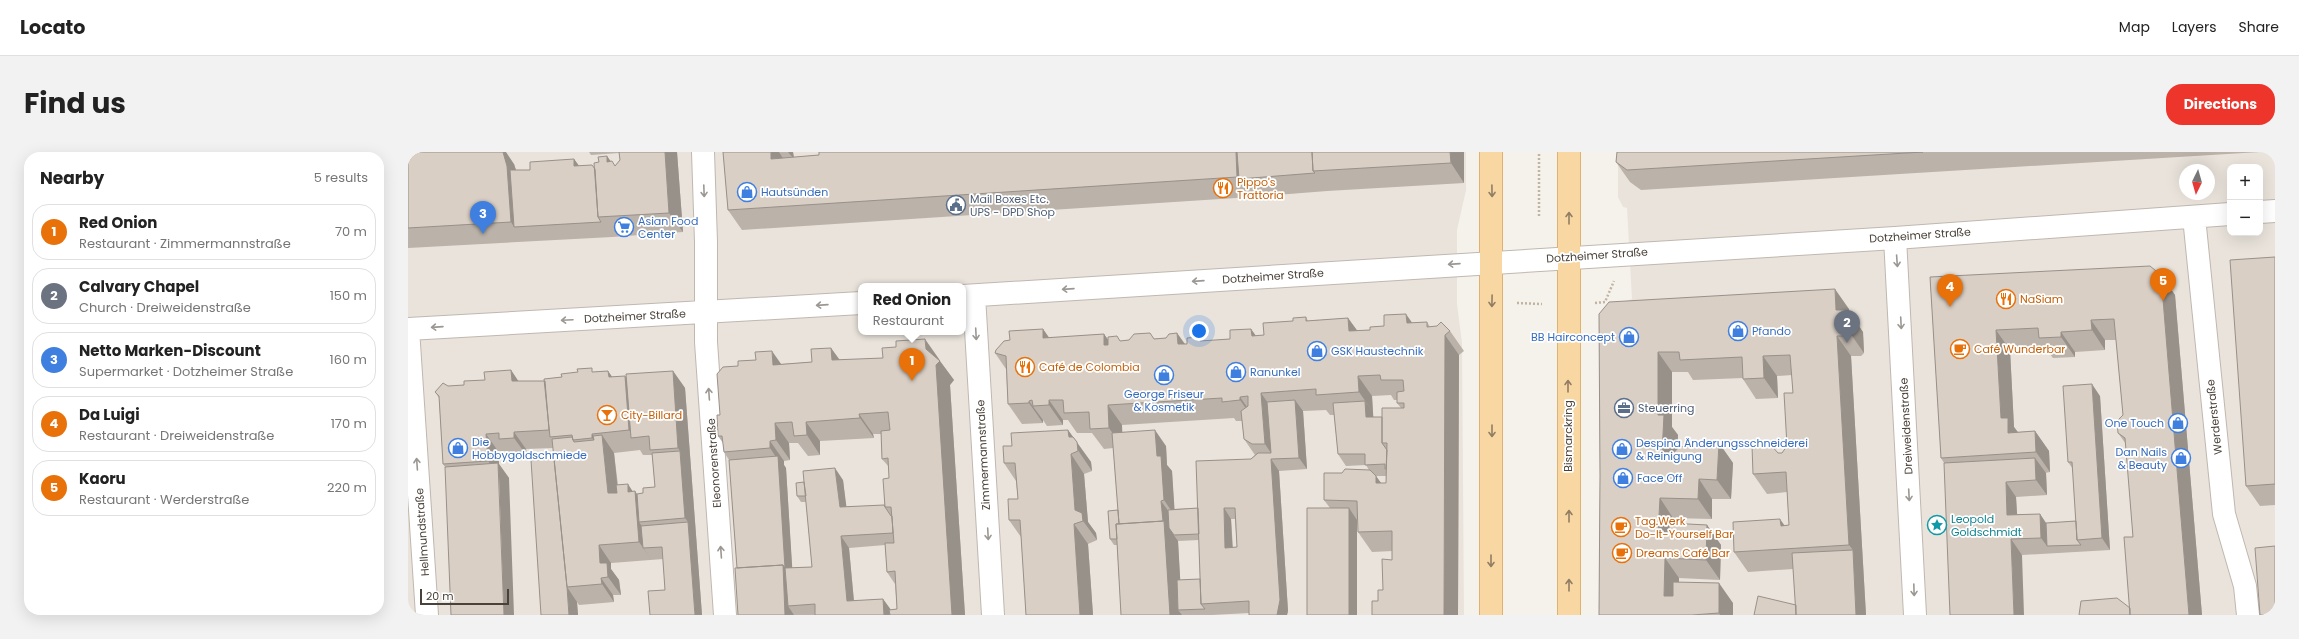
<!DOCTYPE html>
<meta charset="utf-8">
<style>
:root{--surface:#fff;--page:#f2f2f2;--text:#222;--muted:#767676;--line:#e0e0e0;--accent:#ed352b}
body{margin:0;font-family:Poppins,sans-serif;background:var(--page);color:var(--text)}
.controls{position:absolute;right:12px;top:12px;display:grid;overflow:hidden;border-radius:8px;box-shadow:0 4px 16px #0002}
.controls button{width:36px;height:36px;display:grid;place-items:center;padding:0;border:0;border-bottom:1px solid var(--line);background:var(--surface);color:var(--text);font:20px sans-serif}
.compass{position:absolute;left:1771px;top:12px;width:36px;height:36px;border-radius:50%;background:var(--surface);box-shadow:0 4px 16px #0002;rotate:185deg}
.scale{position:absolute;left:12px;bottom:10px;width:89px;box-sizing:border-box;padding-left:4px;border:2px solid #4a423a;border-top:0;font-size:11px;line-height:14px;white-space:nowrap;color:#4a423a;-webkit-text-stroke:3px #fff;paint-order:stroke}
.you{position:absolute;left:791px;top:179px;width:14px;height:14px;margin:-10px;border:3px solid #fff;border-radius:50%;background:#1a73e8;box-shadow:0 0 0 6px #1a73e833}
.badge{display:grid;place-items:center;width:26px;height:26px;border-radius:50%;background:var(--accent);color:#fff;font-size:13px;font-weight:700}
.pin{position:absolute;translate:-50% -33px;filter:drop-shadow(0 1px 2px #0008)}
.pin::after{content:'';position:absolute;top:21px;width:14px;height:12px;background:inherit;clip-path:polygon(0 0,100% 0,50% 100%)}
.popup{position:absolute;left:450px;top:131px;width:108px;height:52px;box-sizing:border-box;display:grid;place-content:center;border-radius:8px;background:var(--surface);filter:drop-shadow(0 1px 3px #0005);font-size:13px;white-space:nowrap;color:var(--muted)}
.popup b{font-size:15px;color:var(--text)}
.popup::after{content:'';position:absolute;left:50%;top:100%;margin-left:-8px;border:8px solid transparent;border-top-color:var(--surface)}
.list{margin:0;padding:0;list-style:none}
h2{display:flex;justify-content:space-between;align-items:center;height:52px;margin:0;padding:0 16px;font-size:17px}
h2 small{font-size:13px;font-weight:400;color:var(--muted)}
.list li{display:grid;grid-template-columns:26px 1fr auto;gap:12px;align-items:center;box-sizing:border-box;height:56px;margin:0 8px 8px;padding:0 8px;border:1px solid var(--line);border-radius:16px}
.list b{display:block;font-size:15px;white-space:nowrap}
.list p{margin:0;font-size:13px;white-space:nowrap;color:var(--muted)}
.list em{font-size:13px;font-style:normal;color:var(--muted)}
.map{position:relative;flex:none;width:1867px;height:463px;overflow:hidden;border-radius:16px}
header{display:flex;align-items:center;gap:24px;box-sizing:border-box;height:56px;padding:0 20px;background:var(--surface);border-bottom:1px solid var(--line)}
header strong{font-size:19px}
nav{display:flex;gap:22px;margin-inline-start:auto;font-size:14px}
.intro{display:flex;align-items:center;justify-content:space-between;box-sizing:border-box;height:96px;padding:0 24px}
h1{margin:0;font-size:28px}
.button{padding:10px 18px;border-radius:16px;background:var(--accent);color:#fff;font-size:14px;font-weight:700}
main{display:flex;gap:24px;padding:0 24px}
aside{flex:1;background:var(--surface);border-radius:16px;box-shadow:0 4px 16px #0002}
.map>svg:first-child{display:block}
</style>
<header>
<strong>Locato</strong>
<nav><a>Map</a><a>Layers</a><a>Share</a></nav>
</header>
<div class="intro"><h1>Find us</h1><a class="button">Directions</a></div>
<main>
<aside>
<h2>Nearby<small>5 results</small></h2>
<ul class="list">
<li><span class="badge" style="background:#e8710a">1</span><div><b>Red Onion</b><p>Restaurant · Zimmermannstraße</p></div><em>70 m</em></li>
<li><span class="badge" style="background:#6b7280">2</span><div><b>Calvary Chapel</b><p>Church · Dreiweidenstraße</p></div><em>150 m</em></li>
<li><span class="badge" style="background:#3f7fe0">3</span><div><b>Netto Marken-Discount</b><p>Supermarket · Dotzheimer Straße</p></div><em>160 m</em></li>
<li><span class="badge" style="background:#e8710a">4</span><div><b>Da Luigi</b><p>Restaurant · Dreiweidenstraße</p></div><em>170 m</em></li>
<li><span class="badge" style="background:#e8710a">5</span><div><b>Kaoru</b><p>Restaurant · Werderstraße</p></div><em>220 m</em></li>
</ul>
</aside>
<div class="map">
<svg width="1867" height="463" viewBox="0 0 1867 463">
<rect width="100%" height="100%" fill="#f5f2ec"/>
<path fill="#e9e3db" fill-rule="evenodd" d="M0 0H1058V38L1049 78V152L1054 191 1056 463H0ZM453 134H555V180H453Z
M1210 0H1867V463H1202L1215 150 1224 147 1219 56 1215 55 1210 45ZM1822 15H1852V81H1822ZM1777 18H1801V42H1777Z"/>
<g fill="none" stroke-linecap="round" stroke-linejoin="round">
<defs>
<path id="minor" d="M295 0 298 90V190L317 463
M1852 60 1867 59
M1786 65 1816 362 1837 434 1840 463
M1487 86 1507 463
M555 144 1487 86 1822 62
M566 144 585 463
M19 463 0 177 453 151"/>
<path id="major" d="M1083 0V463
M1161 463V0"/>
</defs>
<use href="#minor" stroke="#c0b8af" stroke-width="24"/>
<use href="#major" stroke="#deb272" stroke-width="24"/>
<path stroke="#c1b3a1" stroke-width="2.5" stroke-dasharray="2 2" stroke-linecap="butt" d="M1131 64V0
M1109 151 1134 152
M1187 151 1197 150 1206 129"/>
<use href="#minor" stroke="#fff" stroke-width="22"/>
<use href="#major" stroke="#f8d7a2" stroke-width="22"/>
</g>
<path fill="#bbb2a9" fill-rule="evenodd" d="M0 0 106 12 108 18H122L166 7 171 14 187 17 191 10 199 4 202 9 207 14 212 8 211 1 183 3 181 0H269L275 80 204 85 0 96Z
M315 0H385L386 5 411 3V0H1056V31L919 39 843 45 334 78 320 58Z
M1209 0H1852L1233 38 1222 30 1208 10Z
M1867 105V353L1852 354 1838 334Z
M1753 123 1767 143 1794 463H1671L1722 456 1725 385 1718 292 1710 281 1715 263 1708 188H1697V198L1667 200V205L1645 206 1638 197 1602 198 1606 275 1610 280 1627 279 1641 299 1642 320 1637 321H1638L1639 343 1608 345 1609 362H1632L1638 371 1668 369 1665 317 1660 310 1692 244 1702 398 1614 403 1536 311 1533 306 1522 125Z
M1441 157V160L1455 180 1456 201 1453 204H1443L1458 463H1346L1388 453 1385 417 1340 420 1326 400 1377 373H1381L1379 340 1359 342 1345 322 1370 301H1374L1379 294 1385 241 1384 223 1369 224 1370 246 1348 247 1335 227V226L1285 228 1280 220H1264V275L1270 283 1269 297 1311 291 1325 311 1323 347H1304V367L1265 366V372L1299 373 1313 393 1312 428 1271 426V430L1325 451V463H1191L1192 324 1191 162Z
M898 165 900 169 940 166 949 179 962 178 976 174 1005 171 1019 170 1022 175 1042 179 1056 199 1051 203 1050 463H964L975 438 984 408V399L964 400 950 380V368H949V463H899L922 356 916 348 934 321 961 318 958 313 938 314 930 302 926 263H922L918 258 895 259 899 317 871 319 880 459 879 463H841V461L804 463H713L709 393H706L702 387 710 358 705 296 696 297 684 281H669L660 268H655V273L639 274 635 268V271L614 272 600 252 598 217 587 201 602 188 635 177 641 186 696 182 700 188 712 189 758 186 769 181 777 192 794 189 822 187 843 177 848 184 856 183 885 169ZM983 243 986 248H989V251L993 256 974 265H965L964 244ZM826 266 828 269H834L836 287 847 303 790 356 766 357 764 319 759 313 758 294 714 280V273ZM968 324H978V331H973ZM823 367H827L829 395 825 396ZM791 388 792 427 772 428 770 389Z
M423 196 431 208 531 207V208L546 228 542 233 557 463H330L329 416 321 308 316 300 315 291 310 284 312 263 374 212 404 210ZM465 282H473L474 307 481 315V326L476 353 438 355 435 328 389 344 393 350H398L404 415 384 416 378 316 376 313V309L382 308 381 291H390L400 304 412 303V289L466 286ZM477 393 479 420 487 432 489 457 483 458 475 447 446 449 441 396Z
M103 218 110 229H137L154 225 187 220 200 219 204 225 219 226 265 219 277 236 294 463 257 438 255 407 203 411V417L211 428 213 443H205L206 450 171 453 169 450 170 463H133L146 307 145 296 118 297 119 304H104L100 299H90L91 312 101 326 37 315 35 312 31 246 27 240 77 228ZM232 298 235 303H244L247 335 235 341 229 342 210 333 206 301Z
M660 278 683 310 684 319 676 322 680 370 688 381 689 388 680 392 685 463H618L613 385 601 368 610 347 608 329 596 311 604 294Z"/>
<path fill="#98918a" d="M95 0H98L106 12 113 34 106 75 103 70Z
M257 0H269L275 80 261 61Z
M363 0H371L376 8 363 7Z
M380 0H385L386 7Z
M828 0H840L831 27 829 25Z
M1042 0H1056V31L1043 11Z
M199 4 213 24 199 10Z
M166 7 177 22 166 14Z
M1753 123 1767 143 1794 463H1781Z
M1427 137 1441 157 1442 170 1441 160 1455 180 1456 201 1442 181 1428 158Z
M998 162 1012 182 999 171Z
M940 166 954 185 941 179Z
M1683 168 1697 188V198L1684 178Z
M635 177 649 197 635 186Z
M843 177 857 197 844 184Z
M1588 178 1602 198 1606 275 1614 286 1600 281 1593 266Z
M1653 180 1667 200V205L1653 185Z
M769 181 783 201 770 192Z
M696 182 710 202 696 193Z
M1037 183 1051 203 1050 463H1036Z
M1429 184 1443 204 1458 463H1448L1445 398 1441 393Z
M517 187 531 207 532 209 546 228 542 233 557 463H544Z
M423 196 437 215 424 208Z
M364 199 378 219 365 213Z
M1250 200 1264 220V275L1270 283 1268 321 1254 301 1250 263Z
M1355 204 1369 224 1370 246 1356 226Z
M103 218 115 236 104 229Z
M200 219 214 239 201 225Z
M265 219 277 236 294 463H287L280 370 277 366 272 299 270 296Z
M217 224 231 243 226 285 221 278Z
M950 224 964 244 965 260 951 240Z
M1684 232 1692 244 1702 398 1694 386Z
M853 241 867 261V307L857 292Z
M832 245 846 265V268L832 248Z
M641 248 655 268V273L641 253Z
M887 248 895 259 899 317 891 306Z
M621 249 635 268V271L621 251Z
M957 249 965 260 966 276 958 265Z
M700 253 714 273 715 296 701 276Z
M451 262 465 282 466 286 452 266Z
M398 270 412 289V303L399 283Z
M367 271 381 291 382 308 368 288Z
M660 278 683 310 684 319 661 285Z
M747 278 758 294 759 313 764 319 767 364 756 348 749 304Z
M1627 279 1641 299 1642 320 1628 300Z
M106 280 118 297 119 304 106 286Z
M78 282 90 299 91 312 101 326 106 463H96L91 325 80 309Z
M184 282 196 299 194 283 206 301 212 359 200 341 196 303 184 286Z
M362 289 376 309V313L378 316 385 428 380 454 386 463H377L370 308 362 296Z
M1311 291 1325 311 1323 347 1309 328Z
M663 302 676 322 680 370 688 381 689 388 667 358Z
M1627 306 1638 321 1639 343 1628 328Z
M863 307 871 319 880 459 879 463H869Z
M427 316 435 328 440 367 432 355Z
M968 324 982 344 968 331Z
M1291 327 1304 347V367L1290 347Z
M1598 330 1608 345 1610 378 1599 363Z
M220 332 227 343V339L239 357 231 370 241 385 235 396 243 407 231 390 220 340Z
M1252 346 1265 366 1264 401 1250 381Z
M753 349 764 364 765 382 770 389 774 458H770L774 463H762Z
M816 356 823 367 825 407 817 396Z
M941 356 949 368V463H941Z
M1632 362 1642 377 1639 394 1633 386Z
M1372 367 1386 387 1373 374Z
M666 372 680 392 685 463H672Z
M1299 373 1313 393 1312 428 1298 408Z
M433 384 441 396 447 461 439 449Z
M1603 387 1614 403 1616 463H1606Z
M191 393 203 411V417L211 428 213 443 200 425 192 411Z
M1257 406 1271 426 1270 463 1256 444Z
M193 426 205 443 206 450 194 432Z
M1311 431 1325 451V463H1312L1311 461Z
M159 435 169 450 170 463H161Z
M475 447 483 458 484 463H476Z"/>
<path fill="#d9cfc5" stroke="#98918a" fill-rule="evenodd" d="M0 0H95L99 14 103 70 0 76Z
M211 0H257L261 61 190 65 186 11 191 10 190 5 199 4V10L204 9 207 14 212 8Z
M315 0H363V7L411 3V0H828L829 25 320 58Z
M829 0H904L905 19 907 21 831 27Z
M904 0H1042L1043 11 905 19Z
M1209 0H1515L1219 18 1208 10Z
M166 7V14L184 13 187 17 190 65 193 70 106 75 102 18H122V10Z
M1867 105V332L1838 334 1822 108Z
M1742 114 1753 123 1781 463H1722L1716 385H1725L1717 286 1710 281 1709 269 1715 263 1706 167 1683 168 1684 178 1653 180V185L1631 186 1630 176 1588 178 1593 266H1600V281L1627 279 1628 300 1533 306 1522 125Z
M1427 137 1428 158H1437L1441 160 1442 181 1439 184H1429L1441 393 1326 400 1325 370 1372 367 1373 374 1381 373 1378 320 1345 322 1344 294 1363 293 1370 301H1374L1379 294 1376 241H1385L1382 203 1355 204 1356 226 1335 227 1334 205 1272 208 1271 200H1250V263H1256L1254 301 1260 307 1271 295 1311 291 1309 328 1291 327 1290 347 1252 346 1250 381 1261 382V371L1299 373 1298 408 1257 406 1256 444H1265V430L1311 431V461L1284 463H1191L1192 324 1191 162 1201 150Z
M998 162 999 171 1019 170V175L1029 174 1033 170 1042 179 1037 183 1036 463H964V449H970V438H975L974 407 984 408V379L950 380 949 349 916 348V321H934L937 317 962 318 968 324V331H978L979 291H974V256H996V251H989V240L996 239 995 228H973L972 223 950 224 951 240 908 243V237L853 241 857 292H844L836 287 833 259 840 254V244L832 245V248L814 250V246L700 253 701 276 682 277 681 260 656 261 655 248H641V253L625 254 624 248 621 249V251L600 252 598 204 587 201 588 198 596 189 602 188 601 179 635 177V186L696 182V193H700V185L709 184 712 189 721 188 726 182 742 181 746 187 758 186 761 182 769 181 770 192H779V186L791 185 792 189 822 187V178L843 177 844 184 856 183 855 171 885 169V166L898 165V169L940 166 941 179 962 178V175L976 174V163Z
M517 187 518 197 532 209 528 213 544 463H482L481 458 489 457 487 419 479 420 477 391H486L483 355H477L475 327 481 326 480 306 474 307 473 279 482 278 480 260 451 262 452 266 398 270 399 283 386 284 384 270 367 271 368 288 362 289V296L316 300 314 284H310L309 263H312L309 222 315 215 330 214V209L348 208 347 200 364 199 365 213 404 210 403 197 423 196 424 208 475 206 474 196 488 195V189Z
M184 216V220L200 219 201 225 217 224 221 278 184 282V286L165 288 164 283 142 285 136 227 154 225 153 222 170 220 169 217Z
M103 218 104 229H137L141 278 106 280V286L91 287V281L78 282 80 309 35 312 31 244 27 240 35 231 40 234 56 233V229L77 228 76 220Z
M265 219 270 296 242 298 241 284 223 286 218 222Z
M1684 232 1694 386 1669 388 1664 310H1660L1655 234Z
M887 248 891 306 863 307 872 448 869 463H841V449L793 452 788 309 843 307 850 301H863L859 250ZM816 356H827L829 395 817 396Z
M957 249 958 265H974V291L979 298 978 317H977V312L957 313V302H930L925 251Z
M660 278 661 285H665L669 290 670 299 663 302 667 358 674 361 675 369 666 372 672 463H618L612 368H601L600 347H610L607 311H596L595 294H604L603 281Z
M747 278 749 304H753L756 348 753 349 755 369 711 372 704 281Z
M194 283 200 341H209L208 333 220 332V340L227 339 231 390 191 393 192 411H199L200 425 193 426 194 432 159 435 144 287 164 285 165 288 166 290 186 288 185 284Z
M272 299 277 366 231 370 229 342 235 341V336L247 335 244 301Z
M370 304 377 416 375 413 329 416 321 308Z
M1627 306 1628 328 1598 330 1599 363 1632 362 1633 386 1603 387 1606 463H1542L1536 311Z
M146 307 159 435 161 463H133L123 308Z
M90 311 96 463H43L37 315Z
M427 316 432 355 476 353 477 355 483 364H484L485 381 433 384 439 449 475 447 476 463H407V452L380 454 377 416 404 415 395 319Z
M396 330 398 344H389L388 331Z
M790 356 791 382 766 383 761 376 760 358Z
M899 356H941V463H899Z
M710 358 711 372H708L709 387H702L700 359Z
M756 369 762 463H713L708 372Z
M1668 369 1669 388 1673 393 1639 394 1638 371Z
M280 370 287 463H242L240 439 257 438 254 395 235 396 233 374Z
M1867 394V463H1852L1847 396Z
M1445 398 1448 463H1388L1384 401Z
M375 413 377 463H330L327 416Z
M792 427 793 452 797 457 770 458 769 428Z
M1350 444 1388 453V463H1346Z
M1709 446 1722 456V463H1671L1673 449Z"/>
<defs><path id="oneway-shaft" d="M-6 0H5M1.5-3L5.5 0L1.5 3" fill="none" stroke-width="1.6" stroke-linecap="round" stroke-linejoin="round"/></defs>
<g stroke="#9b9793">
<use href="#oneway-shaft" transform="translate(296 39) rotate(88)"/>
<use href="#oneway-shaft" transform="translate(1489 109) rotate(86)"/>
<use href="#oneway-shaft" transform="translate(1046 112) rotate(176)"/>
<use href="#oneway-shaft" transform="translate(790 129) rotate(176)"/>
<use href="#oneway-shaft" transform="translate(660 137) rotate(176)"/>
<use href="#oneway-shaft" transform="translate(414 153) rotate(176)"/>
<use href="#oneway-shaft" transform="translate(159 168) rotate(177)"/>
<use href="#oneway-shaft" transform="translate(1493 171) rotate(87)"/>
<use href="#oneway-shaft" transform="translate(29 175) rotate(176)"/>
<use href="#oneway-shaft" transform="translate(568 182) rotate(87)"/>
<use href="#oneway-shaft" transform="translate(301 242) rotate(-94)"/>
<use href="#oneway-shaft" transform="translate(9 312) rotate(-94)"/>
<use href="#oneway-shaft" transform="translate(1501 343) rotate(87)"/>
<use href="#oneway-shaft" transform="translate(580 382) rotate(87)"/>
<use href="#oneway-shaft" transform="translate(313 400) rotate(-94)"/>
<use href="#oneway-shaft" transform="translate(1506 438) rotate(88)"/>
</g>
<g stroke="#907e64">
<use href="#oneway-shaft" transform="translate(1084 39) rotate(89)"/>
<use href="#oneway-shaft" transform="translate(1161 66) rotate(-90)"/>
<use href="#oneway-shaft" transform="translate(1084 149) rotate(91)"/>
<use href="#oneway-shaft" transform="translate(1160 234) rotate(-90)"/>
<use href="#oneway-shaft" transform="translate(1084 279) rotate(90)"/>
<use href="#oneway-shaft" transform="translate(1161 364) rotate(-90)"/>
<use href="#oneway-shaft" transform="translate(1083 409) rotate(90)"/>
<use href="#oneway-shaft" transform="translate(1161 433) rotate(-90)"/>
</g>
<defs>
<symbol id="restaurant-ring" viewBox="-11 -11 22 22"><circle r="9.5" fill="#fff" stroke="#e8710a" stroke-width="1.5"/><path d="M-5-6h1v4h1v-4h1v4h1v-4h1v5L-1.5 .5V6h-2V.5L-5-1ZM5-6V6H3V1.5H1.5Q1.5-4 5-6Z" fill="#e8710a"/></symbol>
<symbol id="shop-ring" viewBox="-11 -11 22 22"><circle r="9.5" fill="#fff" stroke="#3f7fe0" stroke-width="1.5"/><path d="M-5-2.5h2.3a2.7 3.5 0 0 1 5.4 0H5L5.5 6h-11ZM-1.5-2.5h3a1.5 2.3 0 0 0-3 0Z" fill="#3f7fe0"/></symbol>
<symbol id="civic-ring" viewBox="-11 -11 22 22"><circle r="9.5" fill="#fff" stroke="#5c6f8a" stroke-width="1.5"/><path d="M-.6-6.5H3V-4.5H.6V-3L4-1V1h2V6H-6V1h2V-1L-.6-3ZM-1.2 2.5V6h2.4V2.5Z" fill="#5c6f8a"/></symbol>
<symbol id="supermarket-ring" viewBox="-11 -11 22 22"><circle r="9.5" fill="#fff" stroke="#3f7fe0" stroke-width="1.5"/><path d="M-6-5.5h2.5l.6 2H6L4.5 2H-2.5L-4.4-4H-6ZM-1.5 3.2a1.3 1.3 0 1 0 .1 0ZM3 3.2a1.3 1.3 0 1 0 .1 0Z" fill="#3f7fe0"/></symbol>
<symbol id="cafe-ring" viewBox="-11 -11 22 22"><circle r="9.5" fill="#fff" stroke="#e8710a" stroke-width="1.5"/><path d="M-5.5-4.5H6V0H3Q3 3.5 0 3.5H-2.5Q-5.5 3.5-5.5 0ZM3-3.2v2h1.7v-2ZM-6 4.5H4V6H-6Z" fill="#e8710a"/></symbol>
<symbol id="office-ring" viewBox="-11 -11 22 22"><circle r="9.5" fill="#fff" stroke="#5c6f8a" stroke-width="1.5"/><path d="M-6-3h4V-5.5h4V-3h4V5H-6ZM-1-4.5V-3h2v-1.5ZM-6 0V1H6V0Z" fill="#5c6f8a"/></symbol>
<symbol id="bar-ring" viewBox="-11 -11 22 22"><circle r="9.5" fill="#fff" stroke="#e8710a" stroke-width="1.5"/><path d="M-6-5H6L.8 .8V4.5H3.5V6h-7V4.5H-.8V.8Z" fill="#e8710a"/></symbol>
<symbol id="sight-ring" viewBox="-11 -11 22 22"><circle r="9.5" fill="#fff" stroke="#0f9aa8" stroke-width="1.5"/><path d="M0-6L1.8-2.2L6-1.7L2.9 1.2L3.7 5.4L0 3.3L-3.7 5.4L-2.9 1.2L-6-1.7L-1.8-2.2Z" fill="#0f9aa8"/></symbol>
</defs>
<g fill-rule="evenodd">
<use href="#restaurant-ring" x="804" y="25" width="22" height="22"/>
<use href="#shop-ring" x="328" y="29" width="22" height="22"/>
<use href="#civic-ring" x="537" y="42" width="22" height="22"/>
<use href="#supermarket-ring" x="205" y="64" width="22" height="22"/>
<use href="#restaurant-ring" x="1587" y="136" width="22" height="22"/>
<use href="#shop-ring" x="1319" y="168" width="22" height="22"/>
<use href="#shop-ring" x="1210" y="174" width="22" height="22"/>
<use href="#cafe-ring" x="1541" y="186" width="22" height="22"/>
<use href="#shop-ring" x="898" y="188" width="22" height="22"/>
<use href="#restaurant-ring" x="606" y="204" width="22" height="22"/>
<use href="#shop-ring" x="817" y="209" width="22" height="22"/>
<use href="#shop-ring" x="745" y="212" width="22" height="22"/>
<use href="#office-ring" x="1205" y="245" width="22" height="22"/>
<use href="#bar-ring" x="188" y="252" width="22" height="22"/>
<use href="#shop-ring" x="1759" y="260" width="22" height="22"/>
<use href="#shop-ring" x="39" y="285" width="22" height="22"/>
<use href="#shop-ring" x="1203" y="286" width="22" height="22"/>
<use href="#shop-ring" x="1762" y="295" width="22" height="22"/>
<use href="#shop-ring" x="1204" y="315" width="22" height="22"/>
<use href="#sight-ring" x="1518" y="362" width="22" height="22"/>
<use href="#cafe-ring" x="1202" y="364" width="22" height="22"/>
<use href="#cafe-ring" x="1203" y="390" width="22" height="22"/>
</g>
<g text-anchor="middle" dominant-baseline="central" stroke-width="3.5" stroke-linejoin="round" paint-order="stroke">
<g font-size="11" fill="#c56008" stroke="#fff" text-anchor="start">
<text x="829" y="30">Pippo's<tspan x="829" dy="13">Trattoria</tspan></text>
<text x="1612" y="147">NaSiam</text>
<text x="1566" y="197">Café Wunderbar</text>
<text x="631" y="215">Café de Colombia</text>
<text x="213" y="263">City-Billard</text>
<text x="1227" y="369">Tag.Werk<tspan x="1227" dy="13">Do-It-Yourself Bar</tspan></text>
<text x="1228" y="401">Dreams Café Bar</text>
</g>
<g font-size="11" fill="#366cbe" stroke="#fff" text-anchor="start">
<text x="353" y="40">Hautsünden</text>
<text x="230" y="69">Asian Food<tspan x="230" dy="13">Center</tspan></text>
<text x="1344" y="179">Pfando</text>
<text x="1207" y="185" text-anchor="end">BB Hairconcept</text>
<text x="923" y="199">GSK Haustechnik</text>
<text x="842" y="220">Ranunkel</text>
<text x="756" y="242" text-anchor="middle">George Friseur<tspan x="756" dy="13">&amp; Kosmetik</tspan></text>
<text x="1756" y="271" text-anchor="end">One Touch</text>
<text x="64" y="290">Die<tspan x="64" dy="13">Hobbygoldschmiede</tspan></text>
<text x="1228" y="291">Despina Änderungsschneiderei<tspan x="1228" dy="13">&amp; Reinigung</tspan></text>
<text x="1759" y="300" text-anchor="end">Dan Nails<tspan x="1759" dy="13">&amp; Beauty</tspan></text>
<text x="1229" y="326">Face Off</text>
</g>
<g font-size="11" fill="#4e5e75" stroke="#fff" text-anchor="start">
<text x="562" y="47">Mail Boxes Etc.<tspan x="562" dy="13">UPS - DPD Shop</tspan></text>
<text x="1230" y="256">Steuerring</text>
</g>
<g font-size="11" fill="#4a423a" stroke="#fff">
<text transform="translate(1512 83) rotate(-4)">Dotzheimer Straße</text>
<text transform="translate(1189 103) rotate(-4)">Dotzheimer Straße</text>
<text transform="translate(865 124) rotate(-4)">Dotzheimer Straße</text>
<text transform="translate(227 164) rotate(-3)">Dotzheimer Straße</text>
<text transform="translate(1806 265) rotate(-96)">Werderstraße</text>
<text transform="translate(1498 274) rotate(-93)">Dreiweidenstraße</text>
<text transform="translate(1160 284) rotate(-90)">Bismarckring</text>
<text transform="translate(575 303) rotate(-93)">Zimmermannstraße</text>
<text transform="translate(306 311) rotate(-94)">Eleonorenstraße</text>
<text transform="translate(14 380) rotate(-94)">Hellmundstraße</text>
</g>
<g font-size="11" fill="#0d838f" stroke="#fff" text-anchor="start">
<text x="1543" y="367">Leopold<tspan x="1543" dy="13">Goldschmidt</tspan></text>
</g>
</g>
</svg>
<div class="controls">
<button>+</button>
<button>−</button>
</div>
<svg class="compass" viewBox="-18 -18 36 36"><path d="M0-13l5 13h-10z" fill="#e53935"/><path d="M0 13l5-13h-10z" fill="#767676"/></svg>
<div class="scale">20 m</div>
<div class="you"></div>
<div class="pin badge" style="left:504px;top:229px;background:#e8710a">1</div>
<div class="popup"><b>Red Onion</b>Restaurant</div>
<div class="pin badge" style="left:1439px;top:191px;background:#6b7280">2</div>
<div class="pin badge" style="left:75px;top:82px;background:#3f7fe0">3</div>
<div class="pin badge" style="left:1542px;top:155px;background:#e8710a">4</div>
<div class="pin badge" style="left:1755px;top:149px;background:#e8710a">5</div>
</div>
</main>
